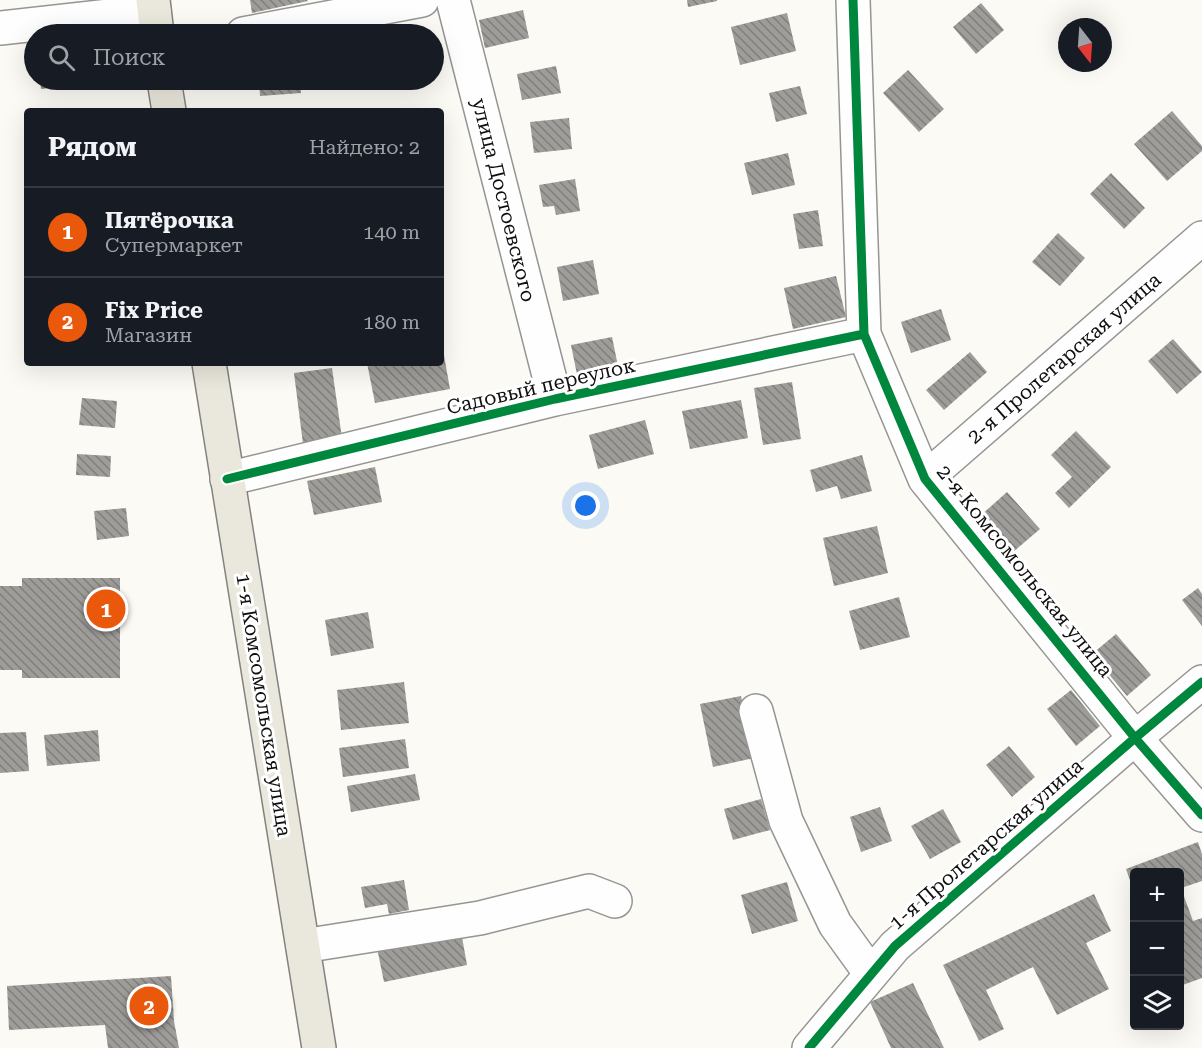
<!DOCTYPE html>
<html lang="ru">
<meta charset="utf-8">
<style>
:root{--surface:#171b24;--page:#242831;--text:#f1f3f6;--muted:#9ea1a6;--line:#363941;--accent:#ea580c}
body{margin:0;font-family:"Roboto Serif",serif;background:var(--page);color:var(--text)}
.controls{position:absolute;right:18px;bottom:18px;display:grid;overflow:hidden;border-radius:6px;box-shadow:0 6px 24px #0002}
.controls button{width:54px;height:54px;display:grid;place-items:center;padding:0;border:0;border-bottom:2px solid var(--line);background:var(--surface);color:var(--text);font:30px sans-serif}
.compass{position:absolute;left:1058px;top:18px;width:54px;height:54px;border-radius:50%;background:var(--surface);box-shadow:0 6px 24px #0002;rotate:163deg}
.you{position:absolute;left:586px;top:506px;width:21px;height:21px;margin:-15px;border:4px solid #fff;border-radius:50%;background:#1a73e8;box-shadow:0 0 0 9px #1a73e833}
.badge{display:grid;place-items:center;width:39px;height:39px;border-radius:50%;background:var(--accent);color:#fff;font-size:20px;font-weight:700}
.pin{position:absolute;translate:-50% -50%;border:3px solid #fff;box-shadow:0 2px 6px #0006}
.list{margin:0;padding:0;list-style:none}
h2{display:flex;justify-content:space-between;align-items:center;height:78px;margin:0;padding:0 24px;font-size:26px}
h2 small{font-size:20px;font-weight:400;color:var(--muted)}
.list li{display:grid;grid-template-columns:39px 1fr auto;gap:18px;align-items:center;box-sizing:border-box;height:90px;padding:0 24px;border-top:2px solid var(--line)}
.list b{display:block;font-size:22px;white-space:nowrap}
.list p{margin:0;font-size:20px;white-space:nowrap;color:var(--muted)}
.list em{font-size:20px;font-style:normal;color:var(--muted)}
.icon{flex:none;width:33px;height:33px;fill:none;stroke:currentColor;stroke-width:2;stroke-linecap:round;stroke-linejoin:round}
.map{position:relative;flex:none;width:1202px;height:1048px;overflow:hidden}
.search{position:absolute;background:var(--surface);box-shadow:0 6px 24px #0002;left:24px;top:24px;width:420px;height:66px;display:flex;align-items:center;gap:15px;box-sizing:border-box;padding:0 21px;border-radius:33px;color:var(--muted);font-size:22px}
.panel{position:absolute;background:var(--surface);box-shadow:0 6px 24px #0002;left:24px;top:108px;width:420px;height:258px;border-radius:6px}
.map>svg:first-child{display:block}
</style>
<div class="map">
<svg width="1202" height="1048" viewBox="0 0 1202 1048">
<defs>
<pattern id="building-back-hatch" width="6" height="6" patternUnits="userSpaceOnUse" patternTransform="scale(1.5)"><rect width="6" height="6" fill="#9f9d9a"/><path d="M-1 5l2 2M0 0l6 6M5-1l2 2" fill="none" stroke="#807e7c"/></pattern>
</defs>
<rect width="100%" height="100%" fill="#fbfaf5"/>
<path fill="url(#building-back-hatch)" d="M250 0H307L308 1 252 13Z
M687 0H717V1L688 7Z
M981 3 1004 30 976 54 953 27Z
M523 10 529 38 485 48 479 20Z
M787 13 796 51 740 65 731 27Z
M556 66 561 93 522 100 517 74Z
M908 70 944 109 919 132 883 93Z
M40 80H80V85L41 89Z
M259 80H300L301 93 260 96Z
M800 86 807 114 776 122 769 93Z
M1172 111 1202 146V151L1167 181 1134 144Z
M569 118 572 149 534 153 530 122Z
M788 153 795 185 752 195 744 163Z
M1111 173 1145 208 1124 229 1090 194Z
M575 179 580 211 556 215 554 206 543 207 539 185Z
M818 210 823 246 799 249 793 214Z
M1058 233 1085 258 1060 286 1032 262Z
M593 260 599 294 563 301 557 267Z
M836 276 846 317 793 329 784 288Z
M941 309 951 340 911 353 901 322Z
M612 337 618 366 600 369 604 389 581 394 571 345Z
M1173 339 1202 372 1177 394 1148 361Z
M441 344H442L450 389 375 403 367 363H441Z
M970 352 987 372 944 410 926 390Z
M332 368 342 438 303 444 294 373Z
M792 382 801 439 763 445 754 388Z
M82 398 117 401 115 428 79 425Z
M741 400 748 438 690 449 682 411Z
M645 420 654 454 598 469 589 435Z
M1076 431 1111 467 1069 508 1055 493 1072 477 1051 455Z
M77 454 111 456 110 477 76 475Z
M862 455 872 491 841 499 837 486 816 492 810 470Z
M375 467 382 502 314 515 307 481Z
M1007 492 1040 529 1012 553 980 516Z
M126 508 129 536 97 540 94 511Z
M877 526 888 573 834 586 823 538Z
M22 578H120V678H22V670H0V586H22Z
M1198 588 1202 594V626L1182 600Z
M899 597 910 637 860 650 849 611Z
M368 612 374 648 331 656 325 620Z
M1116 634 1151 675 1127 696 1092 654Z
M404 682 409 723 341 730 337 690Z
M1071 690 1100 726 1076 746 1047 709Z
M741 696 754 758 713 767 700 704Z
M98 730 100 761 47 766 44 735Z
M26 732 29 771 0 773V733Z
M405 739 409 768 343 777 339 748Z
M1009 746 1035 777 1012 797 986 765Z
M415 774 420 800 351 812 347 786Z
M761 799 770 830 733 840 724 809Z
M880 807 892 841 861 852 850 817Z
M943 809 961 842 930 859 911 826Z
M1198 842 1202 854V881L1181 888 1193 921 1202 918V978L1180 986V872H1134V892L1126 869Z
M404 880 409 910 389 914 387 904 365 908 361 887Z
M787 882 798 921 752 934 741 895Z
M1094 894 1111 931 1086 943 1109 989 1057 1015 1033 967 986 990 1004 1029 979 1041 943 965Z
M460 926 467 965 384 982 376 943Z
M171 976 174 1021 179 1048H108L105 1025 9 1030 7 986Z
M913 983 944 1048H891L870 1002Z"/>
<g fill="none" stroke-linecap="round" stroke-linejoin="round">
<defs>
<path id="minor" d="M453 0 555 399
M853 0 864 334 925 479 1135 738 1202 815
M0 28 154 11
M243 34 422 0
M227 479 555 399 864 334
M925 479 1202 238
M756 711 786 821 835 924 871 974
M303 946 480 918 589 891 615 901
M809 1048 895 946 1135 738 1202 682"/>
<path id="major" d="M153 0 157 34
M164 80 169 111
M209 363 319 1048"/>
</defs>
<use href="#minor" stroke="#959593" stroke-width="36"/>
<use href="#major" stroke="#838280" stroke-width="36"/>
<use href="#minor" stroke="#fefefe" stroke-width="33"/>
<use href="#major" stroke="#eae8dc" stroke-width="33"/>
<defs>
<path id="cycleway" d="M853 0 864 334 925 479 1135 738 1202 815
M227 479 555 399 864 334
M809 1048 895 946 1135 738 1202 682"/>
</defs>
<use href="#cycleway" stroke="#fff" stroke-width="13"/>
<use href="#cycleway" stroke="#00873e" stroke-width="9"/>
</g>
<g text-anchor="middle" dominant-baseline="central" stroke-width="6" stroke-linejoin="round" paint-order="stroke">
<g font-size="20" fill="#0f0f0f" stroke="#fff">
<text transform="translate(504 200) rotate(76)">улица Достоевского</text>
<text transform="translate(1064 358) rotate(-41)">2-я Пролетарская улица</text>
<text transform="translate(541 386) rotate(-13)">Садовый переулок</text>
<text transform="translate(1025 571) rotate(51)">2-я Комсомольская улица</text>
<text transform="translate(264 705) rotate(81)">1-я Комсомольская улица</text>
<text transform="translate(986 844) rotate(-41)">1-я Пролетарская улица</text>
</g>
</g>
</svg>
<div class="controls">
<button>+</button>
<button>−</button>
<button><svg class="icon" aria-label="layers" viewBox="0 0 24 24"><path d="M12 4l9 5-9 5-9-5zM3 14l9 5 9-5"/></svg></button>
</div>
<svg class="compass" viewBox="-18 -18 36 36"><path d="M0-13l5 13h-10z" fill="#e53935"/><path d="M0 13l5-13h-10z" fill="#9ea1a6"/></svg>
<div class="you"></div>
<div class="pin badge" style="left:106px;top:609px">1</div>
<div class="pin badge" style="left:149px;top:1006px">2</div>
<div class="search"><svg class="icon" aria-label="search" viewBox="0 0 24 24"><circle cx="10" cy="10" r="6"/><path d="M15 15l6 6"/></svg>Поиск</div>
<section class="panel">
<h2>Рядом<small>Найдено: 2</small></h2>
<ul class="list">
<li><span class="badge">1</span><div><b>Пятёрочка</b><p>Супермаркет</p></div><em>140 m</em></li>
<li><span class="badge">2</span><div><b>Fix Price</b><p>Магазин</p></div><em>180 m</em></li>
</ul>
</section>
</div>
